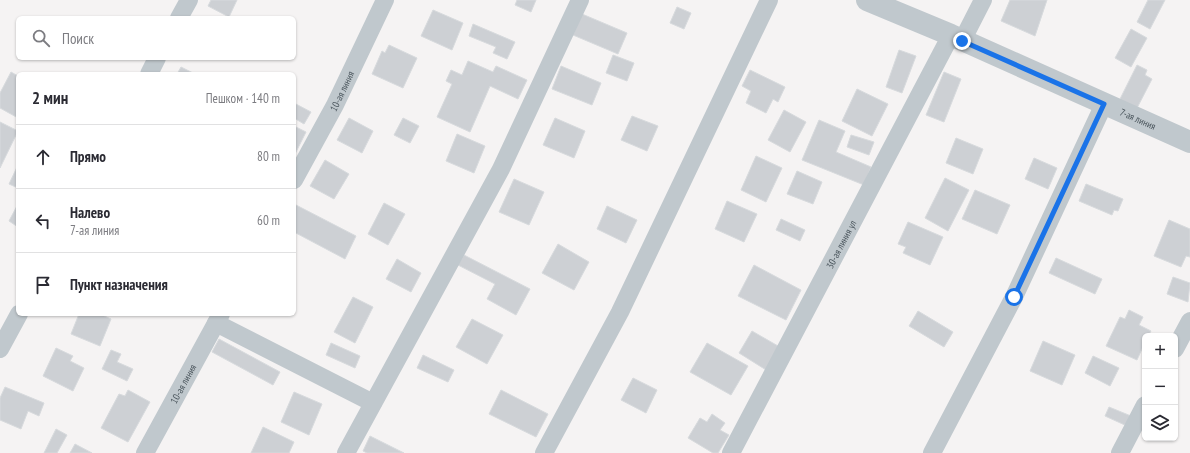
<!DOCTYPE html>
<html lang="ru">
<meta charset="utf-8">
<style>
:root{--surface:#fff;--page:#f2f2f3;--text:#2b2b33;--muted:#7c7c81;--line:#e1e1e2}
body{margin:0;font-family:"PT Sans Narrow",sans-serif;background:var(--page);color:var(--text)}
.controls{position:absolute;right:12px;bottom:12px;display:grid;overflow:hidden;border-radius:6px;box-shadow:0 1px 3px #0004}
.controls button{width:36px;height:36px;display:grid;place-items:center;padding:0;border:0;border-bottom:1px solid var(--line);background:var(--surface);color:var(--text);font:20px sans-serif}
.stop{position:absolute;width:12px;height:12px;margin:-9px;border:3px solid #1a73e8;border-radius:50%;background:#fff}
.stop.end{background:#1a73e8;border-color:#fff;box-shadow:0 1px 4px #0008}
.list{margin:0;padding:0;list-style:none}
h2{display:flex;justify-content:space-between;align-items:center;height:52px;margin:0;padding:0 16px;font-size:17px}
h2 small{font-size:13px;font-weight:400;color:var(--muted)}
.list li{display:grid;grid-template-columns:26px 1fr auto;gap:12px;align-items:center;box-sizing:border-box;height:64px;padding:0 16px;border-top:1px solid var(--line)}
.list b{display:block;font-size:15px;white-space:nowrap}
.list p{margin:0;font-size:13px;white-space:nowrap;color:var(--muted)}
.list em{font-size:13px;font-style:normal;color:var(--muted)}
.icon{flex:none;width:22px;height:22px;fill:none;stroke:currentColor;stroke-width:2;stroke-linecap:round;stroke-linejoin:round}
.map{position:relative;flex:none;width:1190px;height:453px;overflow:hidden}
.search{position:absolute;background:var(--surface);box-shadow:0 1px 3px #0004;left:16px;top:16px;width:280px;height:44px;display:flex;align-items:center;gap:10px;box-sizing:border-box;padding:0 14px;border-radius:6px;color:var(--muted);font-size:15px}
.panel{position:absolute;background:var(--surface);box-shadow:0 1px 3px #0004;left:16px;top:72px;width:280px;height:244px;border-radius:6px}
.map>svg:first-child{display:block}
</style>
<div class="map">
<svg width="1190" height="453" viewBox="0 0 1190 453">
<rect width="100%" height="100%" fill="#f5f3f3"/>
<path fill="#cdd0d4" stroke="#d7dadd" d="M211 0H237L229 17 208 6Z
M517 0H536L531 12 515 5Z
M1010 0H1047L1035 36 1001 21Z
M1148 0H1165L1150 29 1137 22Z
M677 7 691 13 684 29 670 23Z
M433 10 463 23 452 50 421 36Z
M582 14 627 33 618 54 573 35Z
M473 24 515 42 507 59 493 53 496 47 469 36Z
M1131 29 1147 38 1131 67 1115 58Z
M389 45 417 58 403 88 372 74 382 51 385 53Z
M899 50 916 56 902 93 886 87Z
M613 55 634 63 627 81 606 73Z
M468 61 493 72 496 66 527 80 518 99 490 86 470 132 437 117 452 84 446 81 451 70 462 75Z
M1137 65 1147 70 1145 75 1152 79 1136 110 1119 101Z
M561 66 601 83 592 105 552 89Z
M181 67 195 74H177Z
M750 70 785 87 778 102 773 99 766 113 746 103 751 91 742 86Z
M11 72 18 76V118L0 108V93Z
M944 72 961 79 944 122 926 115Z
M857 89 888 104 872 136 842 121Z
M294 103 311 112 304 124 294 118Z
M784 110 806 122 790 152 768 140Z
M632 116 658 126 647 151 621 140Z
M349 118 373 131 362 153 337 140Z
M403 118 419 126 410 143 394 135Z
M555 118 585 131 574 158 543 145Z
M819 120 845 131 836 152 871 167 864 185 802 160Z
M0 122 18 131 0 168Z
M294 126 306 132 294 156Z
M457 134 485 146 474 173 446 161Z
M851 135 874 142 869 155 847 147Z
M956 138 983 149 973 174 946 163Z
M756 156 782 168 766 202 741 190Z
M1034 158 1057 168 1048 189 1025 179Z
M325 160 349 174 334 199 310 186Z
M18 165V188L9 184Z
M797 171 822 182 813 204 787 194Z
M945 178 969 190 948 231 925 218Z
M514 179 544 192 529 225 499 212Z
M1086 184 1123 199 1118 211 1114 210 1112 215 1079 201Z
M975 190 1010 205 997 234 962 219Z
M727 201 757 214 744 242 715 229Z
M384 203 405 214 388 245 368 234Z
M18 204V227L9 221Z
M296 205 356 236 345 259 294 232V209Z
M607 206 637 220 626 243 597 229Z
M781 219 805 230 800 241 776 230Z
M1169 220 1190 229V257L1186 256 1181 267 1154 256Z
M908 222 943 237 930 265 903 253 906 247 898 244Z
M558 244 589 262 574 290 542 273Z
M464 255 530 289 516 315 487 299 495 284 458 265Z
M1056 258 1102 279 1095 294 1049 273Z
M397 259 421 273 411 292 386 279Z
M754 265 801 290 786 320 738 296Z
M1173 277 1190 283 1188 302 1167 294Z
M353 297 373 307 355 343 334 332Z
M1129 310 1143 317 1139 325 1151 331 1148 336H1145V342L1137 360 1106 346 1120 317 1125 319Z
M918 311 953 332 944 347 909 326Z
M79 314H100L111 319 100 346 71 334Z
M472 319 503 335 487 364 456 347Z
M752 331 785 350 771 373 739 353Z
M219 339 280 372 273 385 212 352Z
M1043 341 1075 355 1062 385 1030 371Z
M331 343 360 356 355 368 326 355Z
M707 343 748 366 731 395 690 372Z
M56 348 73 356 70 361 84 368 73 391 43 376Z
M111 350 121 354 117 362 133 369 127 381 102 369Z
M423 355 454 370 448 382 417 368Z
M1093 356 1119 368 1110 386 1085 373Z
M633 378 657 390 646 413 621 400Z
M5 387 44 403 39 416 28 411 21 429 0 420V398Z
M128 390 150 402 128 442 101 428 119 394 125 396Z
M501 390 548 414 536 437 489 414Z
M294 392 322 404 309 435 281 422Z
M1109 407 1131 416 1127 426 1105 416Z
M712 414 725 423 720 430 729 435 718 453H713L688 438 700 418 707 422Z
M263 427 294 442 289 453H251Z
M56 429 67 435 57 453H44Z
M370 436 404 453H367L363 451Z
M75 444 92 453H70Z"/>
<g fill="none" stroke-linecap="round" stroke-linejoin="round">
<g stroke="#c0c8cd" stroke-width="18">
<path d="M179 18 189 0"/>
<path d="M962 41 983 0"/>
<path d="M149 74 157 58"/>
<path id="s1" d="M294 180 335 105 385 0"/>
<path d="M216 323 373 403"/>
<path d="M0 349 19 314"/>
<path d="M1175 349 1190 321"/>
<path id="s2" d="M145 453 221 314"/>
<path d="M346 453 501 169 580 0"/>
<path d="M544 453 620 312 769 0"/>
<path id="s3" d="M731 453 951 35"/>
<path d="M932 453 1014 297 1104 104"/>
<path d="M1120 453 1145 405"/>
</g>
<path stroke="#c0c8cd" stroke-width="22" id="s4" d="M867 0 951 35 1190 142"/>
</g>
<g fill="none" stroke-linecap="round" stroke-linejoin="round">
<path stroke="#1a73e8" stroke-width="5" d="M962 41 1104 104 1014 297"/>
</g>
<g text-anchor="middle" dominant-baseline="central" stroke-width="3" stroke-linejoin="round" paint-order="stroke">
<g font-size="10" fill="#4c575e" stroke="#fff">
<text stroke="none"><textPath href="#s1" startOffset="101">10-ая линия</textPath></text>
<text stroke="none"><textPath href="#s4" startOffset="296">7-ая линия</textPath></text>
<text stroke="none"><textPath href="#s3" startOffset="236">30-ая линия ул</textPath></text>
<text stroke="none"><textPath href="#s2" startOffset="79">10-ая линия</textPath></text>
</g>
</g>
</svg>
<div class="controls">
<button>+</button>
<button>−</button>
<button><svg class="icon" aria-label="layers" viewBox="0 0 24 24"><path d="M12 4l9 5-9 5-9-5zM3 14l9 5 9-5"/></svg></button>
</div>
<div class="stop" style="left:1014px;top:297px"></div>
<div class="stop end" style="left:962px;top:41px"></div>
<div class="search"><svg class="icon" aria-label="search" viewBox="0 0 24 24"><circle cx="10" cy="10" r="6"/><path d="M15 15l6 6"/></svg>Поиск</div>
<section class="panel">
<h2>2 мин<small>Пешком · 140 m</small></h2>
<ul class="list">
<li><svg class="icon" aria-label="ahead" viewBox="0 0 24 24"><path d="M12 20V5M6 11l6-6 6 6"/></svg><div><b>Прямо</b></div><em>80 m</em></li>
<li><svg class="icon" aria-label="left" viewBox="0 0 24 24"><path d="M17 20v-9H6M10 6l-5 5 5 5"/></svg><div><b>Налево</b><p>7-ая линия</p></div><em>60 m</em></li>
<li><svg class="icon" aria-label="arrive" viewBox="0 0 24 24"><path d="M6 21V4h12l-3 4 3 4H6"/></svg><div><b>Пункт назначения</b></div></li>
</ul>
</section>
</div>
